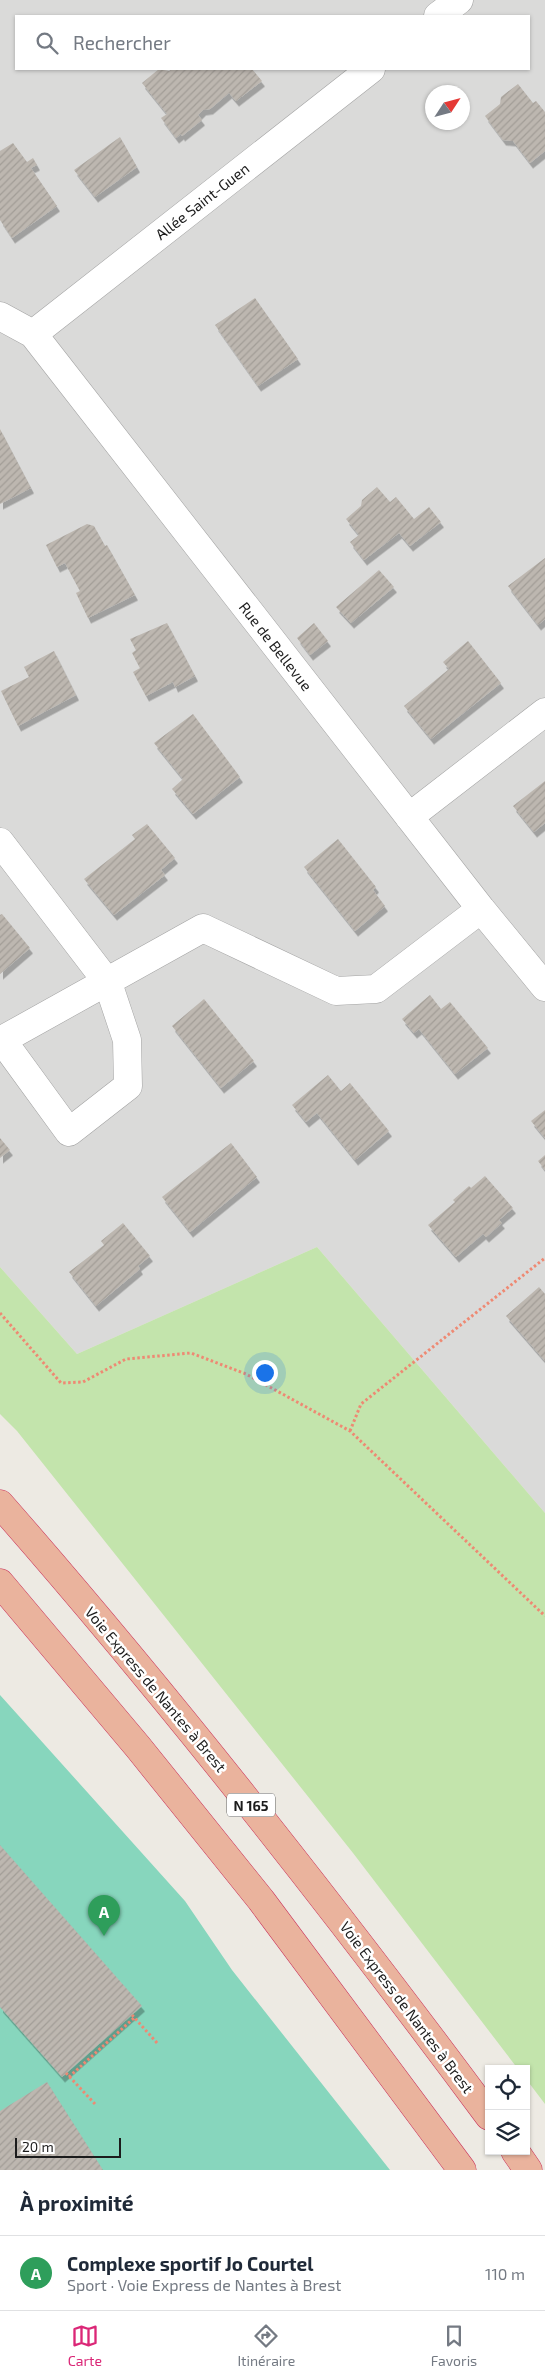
<!DOCTYPE html>
<html lang="fr">
<meta charset="utf-8">
<style>
:root{--surface:#fff;--page:#f2f2f3;--text:#1f2937;--muted:#747a83;--line:#e0e1e3;--accent:#db2777}
body{margin:0;font-family:"Exo 2",sans-serif;background:var(--page);color:var(--text)}
.controls{position:absolute;right:15px;bottom:15px;display:grid;overflow:hidden;border-radius:0px;box-shadow:0 1px 4px #0004}
.controls button{width:45px;height:45px;display:grid;place-items:center;padding:0;border:0;border-bottom:1px solid var(--line);background:var(--surface);color:var(--text);font:25px sans-serif}
.compass{position:absolute;left:425px;top:85px;width:45px;height:45px;border-radius:50%;background:var(--surface);box-shadow:0 1px 4px #0004;rotate:54deg}
.scale{position:absolute;left:15px;bottom:12px;width:106px;box-sizing:border-box;padding-left:5px;border:2px solid #1c1c1c;border-top:0;font-size:14px;line-height:18px;white-space:nowrap;color:#1c1c1c;-webkit-text-stroke:4px #fff;paint-order:stroke}
.you{position:absolute;left:264px;top:1372px;width:18px;height:18px;margin:-12px;border:4px solid #fff;border-radius:50%;background:#1a73e8;box-shadow:0 0 0 8px #1a73e833}
.badge{display:grid;place-items:center;width:32px;height:32px;border-radius:50%;background:var(--accent);color:#fff;font-size:16px;font-weight:700}
.pin{position:absolute;translate:-50% -41px;filter:drop-shadow(0 1px 2px #0008)}
.pin::after{content:'';position:absolute;top:26px;width:18px;height:15px;background:inherit;clip-path:polygon(0 0,100% 0,50% 100%)}
.list{margin:0;padding:0;list-style:none}
h2{display:flex;justify-content:space-between;align-items:center;height:65px;margin:0;padding:0 20px;font-size:21px}
h2 small{font-size:16px;font-weight:400;color:var(--muted)}
.list li{display:grid;grid-template-columns:32px 1fr auto;gap:15px;align-items:center;box-sizing:border-box;height:75px;padding:0 20px;border-top:1px solid var(--line)}
.list b{display:block;font-size:19px;white-space:nowrap}
.list p{margin:0;font-size:16px;white-space:nowrap;color:var(--muted)}
.list em{font-size:16px;font-style:normal;color:var(--muted)}
.icon{flex:none;width:28px;height:28px;fill:none;stroke:currentColor;stroke-width:2;stroke-linecap:round;stroke-linejoin:round}
.map{position:relative;flex:none;width:545px;height:2170px;overflow:hidden}
.search{position:absolute;background:var(--surface);box-shadow:0 1px 4px #0004;left:15px;right:15px;top:15px;height:55px;display:flex;align-items:center;gap:12px;box-sizing:border-box;padding:0 18px;border-radius:0px;color:var(--muted);font-size:19px}
.sheet{height:140px;background:var(--surface)}
nav{display:flex;justify-content:space-around;align-items:center;box-sizing:border-box;height:70px;border-top:1px solid var(--line);background:var(--surface);font-size:14px;color:var(--muted)}
nav a{display:grid;justify-items:center;gap:2px}
nav .on{color:var(--accent)}
.map>svg:first-child{display:block}
</style>
<div class="map">
<svg width="545" height="2170" viewBox="0 0 545 2170">
<defs>
<pattern id="building-hatch" width="6" height="6" patternUnits="userSpaceOnUse" patternTransform="scale(1.25)"><rect width="6" height="6" fill="#bdb7b0"/><path d="M-1 1l2-2M0 6l6-6M5 7l2-2" fill="none" stroke="#a29d97"/></pattern>
<filter id="shadow"><feDropShadow dx="3" dy="5.5" stdDeviation="0" flood-color="#0004"/></filter>
</defs>
<rect width="100%" height="100%" fill="#edeae3"/>
<path fill="#dadad9" fill-rule="evenodd" d="M0 0H545V1513L317 1247 77 1354 0 1267ZM16 16H529V69H16ZM432 92H462V122H432Z"/>
<path fill="#c3e4ac" d="M317 1247 545 1513V2104L526 2079V2069H518L353 1853 17 1431 0 1414V1267L77 1354Z"/>
<path fill="#87d6bd" d="M0 1695 185 1901 232 1970 390 2170H0Z"/>
<path fill="url(#building-hatch)" filter="url(#shadow)" d="M159 69 169 71 172 69H252L262 81 236 101 229 93 210 109 203 110 198 115 202 120 182 136 181 134 176 138 161 118 167 114 142 83Z
M518 84 533 103 536 101 545 112V151L530 163 513 141 503 140 485 116 500 104 501 97Z
M120 137 137 167 95 197 74 170Z
M13 143 27 162 33 158 37 165 31 168 57 206 12 238 0 220V151Z
M255 298 298 359 258 386 215 325Z
M0 429 31 488 0 504Z
M377 487 390 502 396 497 414 519 429 507 441 522 410 546 399 533 364 560 350 542 359 535 346 519 361 506 362 500Z
M87 524 94 526 105 546 107 545 135 595 88 618 76 593 80 591 65 563 57 567 46 545Z
M545 558V619L538 625 508 586Z
M379 570 394 587 351 623 336 607Z
M167 623 195 676 175 687 173 682 146 696 133 672 140 668 132 653 136 650 130 639Z
M314 623 328 641 310 655 297 638Z
M468 641 501 683 431 739 404 706 449 669 443 662Z
M54 651 76 695 18 726 1 691 29 677 24 667Z
M193 714 240 777 193 814 172 789 183 779 154 743Z
M545 781V823L534 832 513 806Z
M147 824 175 858 161 870 165 875 114 915 84 879 135 839 132 835Z
M338 839 376 887 373 890 385 906 355 931 304 867Z
M2 914 30 948 0 974V915Z
M430 995 441 1009 450 1002 488 1048 455 1074 419 1029 414 1033 402 1019Z
M204 999 254 1061 221 1088 172 1026Z
M328 1075 341 1091 350 1083 389 1131 355 1160 317 1113 306 1122 292 1105Z
M545 1110V1138L531 1121Z
M0 1138 10 1150 0 1158Z
M231 1143 257 1177 190 1232 162 1197Z
M545 1155V1170L538 1161Z
M485 1176 513 1208 499 1220 502 1223 486 1237 483 1234 456 1257 428 1225 455 1202 453 1200 469 1186 471 1188Z
M123 1223 150 1256 138 1266 140 1269 96 1306 69 1272 104 1245 101 1241Z
M539 1287 545 1294V1361L506 1316Z
M0 1845 142 2006 62 2077 0 2007Z
M47 2082 103 2170H0V2111Z"/>
<g fill="none" stroke-linecap="round" stroke-linejoin="round">
<defs>
<path id="minor" d="M438 16 459 0
M0 316 33 334 481 909 545 987
M33 334 371 69
M409 817 545 712
M0 842 108 983 127 1040 128 1086 69 1132 2 1040 203 928 336 991 376 989 481 909"/>
<path id="trunk" d="M0 1504C172 1700 333 1906 489 2116
M0 1583 138 1747 261 1900 462 2170
M515 2151 528 2170"/>
</defs>
<use href="#minor" stroke="#a3a3a3" stroke-width="29"/>
<use href="#trunk" stroke="#c9325b" stroke-width="29"/>
<path stroke="#ee8973" stroke-width="3" stroke-dasharray="2.5 2.5" stroke-linecap="butt" d="M0 1313 61 1383 83 1382 126 1359 191 1353 246 1374 350 1431 545 1616
M350 1431 361 1404 545 1258
M132 2015 158 2044
M66 2073 95 2104
M69 2077 134 2018"/>
<use href="#minor" stroke="#fff" stroke-width="28"/>
<use href="#trunk" stroke="#eab39d" stroke-width="28"/>
</g>
<g text-anchor="middle" dominant-baseline="central" stroke-width="5" stroke-linejoin="round" paint-order="stroke">
<rect fill="#fff" stroke="#606060" stroke-width="1" x="227" y="1793.5" width="48" height="23" rx="4"/>
<g font-size="14" font-weight="bold" fill="#1c1c1c">
<text x="251" y="1805">N 165</text>
</g>
<g font-size="15" fill="#1c1c1c" stroke="#fff">
<text transform="translate(202 201) rotate(-38)">Allée Saint-Guen</text>
<text transform="translate(276 646) rotate(52)">Rue de Bellevue</text>
<text transform="translate(156 1689) rotate(50)">Voie Express de Nantes à Brest</text>
<text transform="translate(407 2007) rotate(53)">Voie Express de Nantes à Brest</text>
</g>
</g>
</svg>
<div class="controls">
<button><svg class="icon" aria-label="locate" viewBox="0 0 24 24"><circle cx="12" cy="12" r="6"/><path d="M12 2v4M12 18v4M2 12h4M18 12h4"/></svg></button>
<button><svg class="icon" aria-label="layers" viewBox="0 0 24 24"><path d="M12 4l9 5-9 5-9-5zM3 14l9 5 9-5"/></svg></button>
</div>
<svg class="compass" viewBox="-18 -18 36 36"><path d="M0-13l5 13h-10z" fill="#e53935"/><path d="M0 13l5-13h-10z" fill="#747a83"/></svg>
<div class="scale">20 m</div>
<div class="you"></div>
<div class="pin badge" style="left:104px;top:1936px;background:#2e9e5b">A</div>
<div class="search"><svg class="icon" aria-label="search" viewBox="0 0 24 24"><circle cx="10" cy="10" r="6"/><path d="M15 15l6 6"/></svg>Rechercher</div>
</div>
<section class="sheet">
<h2>À proximité<small></small></h2>
<ul class="list">
<li><span class="badge" style="background:#2e9e5b">A</span><div><b>Complexe sportif Jo Courtel</b><p>Sport · Voie Express de Nantes à Brest</p></div><em>110 m</em></li>
</ul>
</section>
<nav>
<a class="on"><svg class="icon" aria-label="map" viewBox="0 0 24 24"><path d="M3 6l6-2 6 2 6-2v14l-6 2-6-2-6 2zM9 4v14M15 6v14"/></svg>Carte</a>
<a><svg class="icon" aria-label="directions" viewBox="0 0 24 24"><path d="M12 3l9 9-9 9-9-9zM9 14v-3h6M13 9l2 2-2 2"/></svg>Itinéraire</a>
<a><svg class="icon" aria-label="saved" viewBox="0 0 24 24"><path d="M7 4h10v16l-5-4-5 4z"/></svg>Favoris</a>
</nav>
